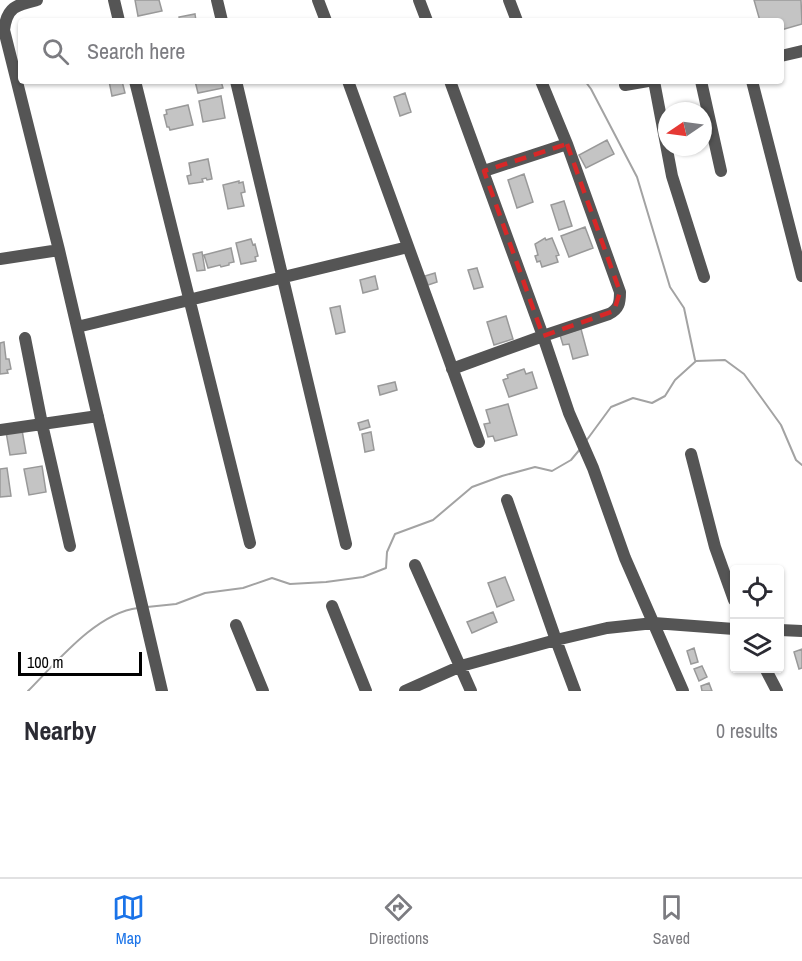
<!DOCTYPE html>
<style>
:root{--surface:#fff;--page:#f2f2f3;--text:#2b2b33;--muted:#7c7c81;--line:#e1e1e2;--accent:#1a73e8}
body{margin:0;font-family:"Archivo Narrow",sans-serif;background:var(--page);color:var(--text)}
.controls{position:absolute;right:18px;bottom:18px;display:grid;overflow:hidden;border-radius:6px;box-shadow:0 2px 4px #0004}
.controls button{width:54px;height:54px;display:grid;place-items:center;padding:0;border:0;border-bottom:2px solid var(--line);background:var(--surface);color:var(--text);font:30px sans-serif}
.compass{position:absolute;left:658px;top:102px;width:54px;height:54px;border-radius:50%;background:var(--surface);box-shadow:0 2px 4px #0004;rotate:257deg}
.scale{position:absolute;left:18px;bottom:15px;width:124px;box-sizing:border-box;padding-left:6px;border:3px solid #000;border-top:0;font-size:16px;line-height:21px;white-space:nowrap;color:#000;-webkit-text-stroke:4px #fff;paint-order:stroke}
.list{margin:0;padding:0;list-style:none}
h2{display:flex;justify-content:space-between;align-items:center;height:78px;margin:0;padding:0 24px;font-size:26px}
h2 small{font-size:20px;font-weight:400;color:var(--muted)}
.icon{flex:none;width:33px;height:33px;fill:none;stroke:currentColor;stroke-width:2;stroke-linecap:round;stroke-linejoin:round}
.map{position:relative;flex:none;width:802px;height:691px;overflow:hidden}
.search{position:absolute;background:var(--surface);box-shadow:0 2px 4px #0004;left:18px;right:18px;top:18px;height:66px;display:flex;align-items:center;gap:15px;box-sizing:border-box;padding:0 21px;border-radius:6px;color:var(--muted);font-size:22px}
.sheet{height:186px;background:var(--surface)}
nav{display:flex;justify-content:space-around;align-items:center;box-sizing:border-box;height:84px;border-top:2px solid var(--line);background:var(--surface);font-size:16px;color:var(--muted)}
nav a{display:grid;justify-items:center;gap:3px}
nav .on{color:var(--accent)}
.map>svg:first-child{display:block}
</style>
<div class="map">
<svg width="802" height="691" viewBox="0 0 802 691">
<rect width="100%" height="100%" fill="#fff"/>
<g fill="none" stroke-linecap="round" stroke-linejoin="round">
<path stroke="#a3a3a3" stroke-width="2" d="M585 81 591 89 637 177 670 287 684 308 695 360
M586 441 611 407 633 398 652 403 665 396 675 380 696 361 725 360 744 374 763 400 781 425 796 460 802 465
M147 607 176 604 205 593 243 588 272 578 290 584 326 582 363 577 386 568 387 552 395 534 433 520 472 487 502 476 535 467 552 471 571 460 581 448
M28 691C57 662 96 613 138 608"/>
</g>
<path fill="#c4c4c4" stroke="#999" stroke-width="1.5" d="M135 0H159L162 11 138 16Z
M754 0H801L802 24 781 30V21H760Z
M195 14 196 21H180L179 17Z
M109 81H122L125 93 112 96Z
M195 81H221L223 88 198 93Z
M405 93 411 112 400 116 394 97Z
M221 96 225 118 203 122 199 101Z
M188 105 193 125 170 130 169 127H167L164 115 167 114 166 110Z
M607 140 614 154 586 168 579 155Z
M208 159 212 179 207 180 206 178 202 179 203 182 189 184 187 176 191 175 189 163Z
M524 174 533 202 517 208 508 180Z
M239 181V183L243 182 245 192 241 193 244 206 228 209 223 185Z
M564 201 572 226 559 230 551 205Z
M585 227 593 248 569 257 561 236Z
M545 238 546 240 552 238 559 255 556 256 558 262 542 267 540 261 537 262 535 256 538 255 535 244Z
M251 239 253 245 255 244 258 256 255 257 256 261 241 264 236 243Z
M231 248 234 262 229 263V265L221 267 220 265 208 268 204 255Z
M202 252 205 270 197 271 193 254Z
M477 268 483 287 474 289 468 270Z
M435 273 437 282 428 285 425 276Z
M375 276 378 289 363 293 360 280Z
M340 306 345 332 336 334 330 308Z
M506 316 513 339 494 345 487 322Z
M581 329 588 355 573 359 569 344 563 345 560 335Z
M4 342 6 359H9L11 369 7 370 8 373 0 374V343Z
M524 369 526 374 532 372 537 388 509 397 503 380 508 378 507 375Z
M395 382 397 390 380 395 378 386Z
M508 404 517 435 495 441 493 436 488 437 484 424 490 423 486 410Z
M368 420 370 427 360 430 358 423Z
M22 430 26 453 10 455 6 432Z
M371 432 374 450 365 452 362 434Z
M42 466 46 492 29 495 24 469Z
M7 468 11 496 0 497V469Z
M505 577 514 600 497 607 488 583Z
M493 612 497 622 472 633 467 622Z
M694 648 698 662 691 664 687 651Z
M802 649V668L799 669 794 652Z
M702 666 707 677 699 681 694 669Z
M709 683 712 691H702L701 686Z"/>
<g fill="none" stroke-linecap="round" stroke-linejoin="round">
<path stroke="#555" stroke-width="12" d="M37 0C16 5 7 7 4 30L59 250 162 691
M114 0 119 21
M217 0 222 21
M318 0 326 21
M419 0 427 21
M509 0 517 21
M781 56 802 51
M135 81 250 543
M236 81 346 544
M348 81 479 442
M450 81 543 336 569 413 593 468 625 558 683 691
M654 81 672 176 704 277
M701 81 721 171
M752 81 802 276
M625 85 648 81
M484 171 567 144
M0 259 59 250
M77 327 408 247
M25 338 42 424 70 546
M452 369 543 336 609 314C619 309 620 303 620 292L567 144 541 81
M0 430 98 416
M691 454 715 547 734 600
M507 500 556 640 575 691
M415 565 471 691
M332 606 366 691
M236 625 263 691
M780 630 802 631
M765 668 777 691
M405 691 461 666 556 640 607 628 654 623 734 629"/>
</g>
<path fill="none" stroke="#d62828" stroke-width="4.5" stroke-dasharray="12 8" stroke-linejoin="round" d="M567 144 620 292 614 311 543 336 484 171Z"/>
</svg>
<div class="controls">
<button><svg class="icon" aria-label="locate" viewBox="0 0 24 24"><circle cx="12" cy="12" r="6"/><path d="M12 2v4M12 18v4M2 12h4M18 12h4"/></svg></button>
<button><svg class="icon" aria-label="layers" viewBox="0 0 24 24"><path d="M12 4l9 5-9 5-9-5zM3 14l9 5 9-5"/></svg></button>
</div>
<svg class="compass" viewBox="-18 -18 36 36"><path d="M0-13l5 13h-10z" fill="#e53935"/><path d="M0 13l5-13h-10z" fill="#7c7c81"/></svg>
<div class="scale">100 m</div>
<div class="search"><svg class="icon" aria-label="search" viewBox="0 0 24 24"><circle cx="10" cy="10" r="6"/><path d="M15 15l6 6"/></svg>Search here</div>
</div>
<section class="sheet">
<h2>Nearby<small>0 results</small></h2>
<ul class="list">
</ul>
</section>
<nav>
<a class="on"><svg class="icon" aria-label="map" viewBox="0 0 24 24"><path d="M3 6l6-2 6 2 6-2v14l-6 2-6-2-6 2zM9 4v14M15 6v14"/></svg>Map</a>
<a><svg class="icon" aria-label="directions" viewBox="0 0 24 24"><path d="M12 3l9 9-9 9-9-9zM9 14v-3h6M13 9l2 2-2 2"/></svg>Directions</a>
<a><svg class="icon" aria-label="saved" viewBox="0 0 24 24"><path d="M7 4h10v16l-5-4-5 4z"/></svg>Saved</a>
</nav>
